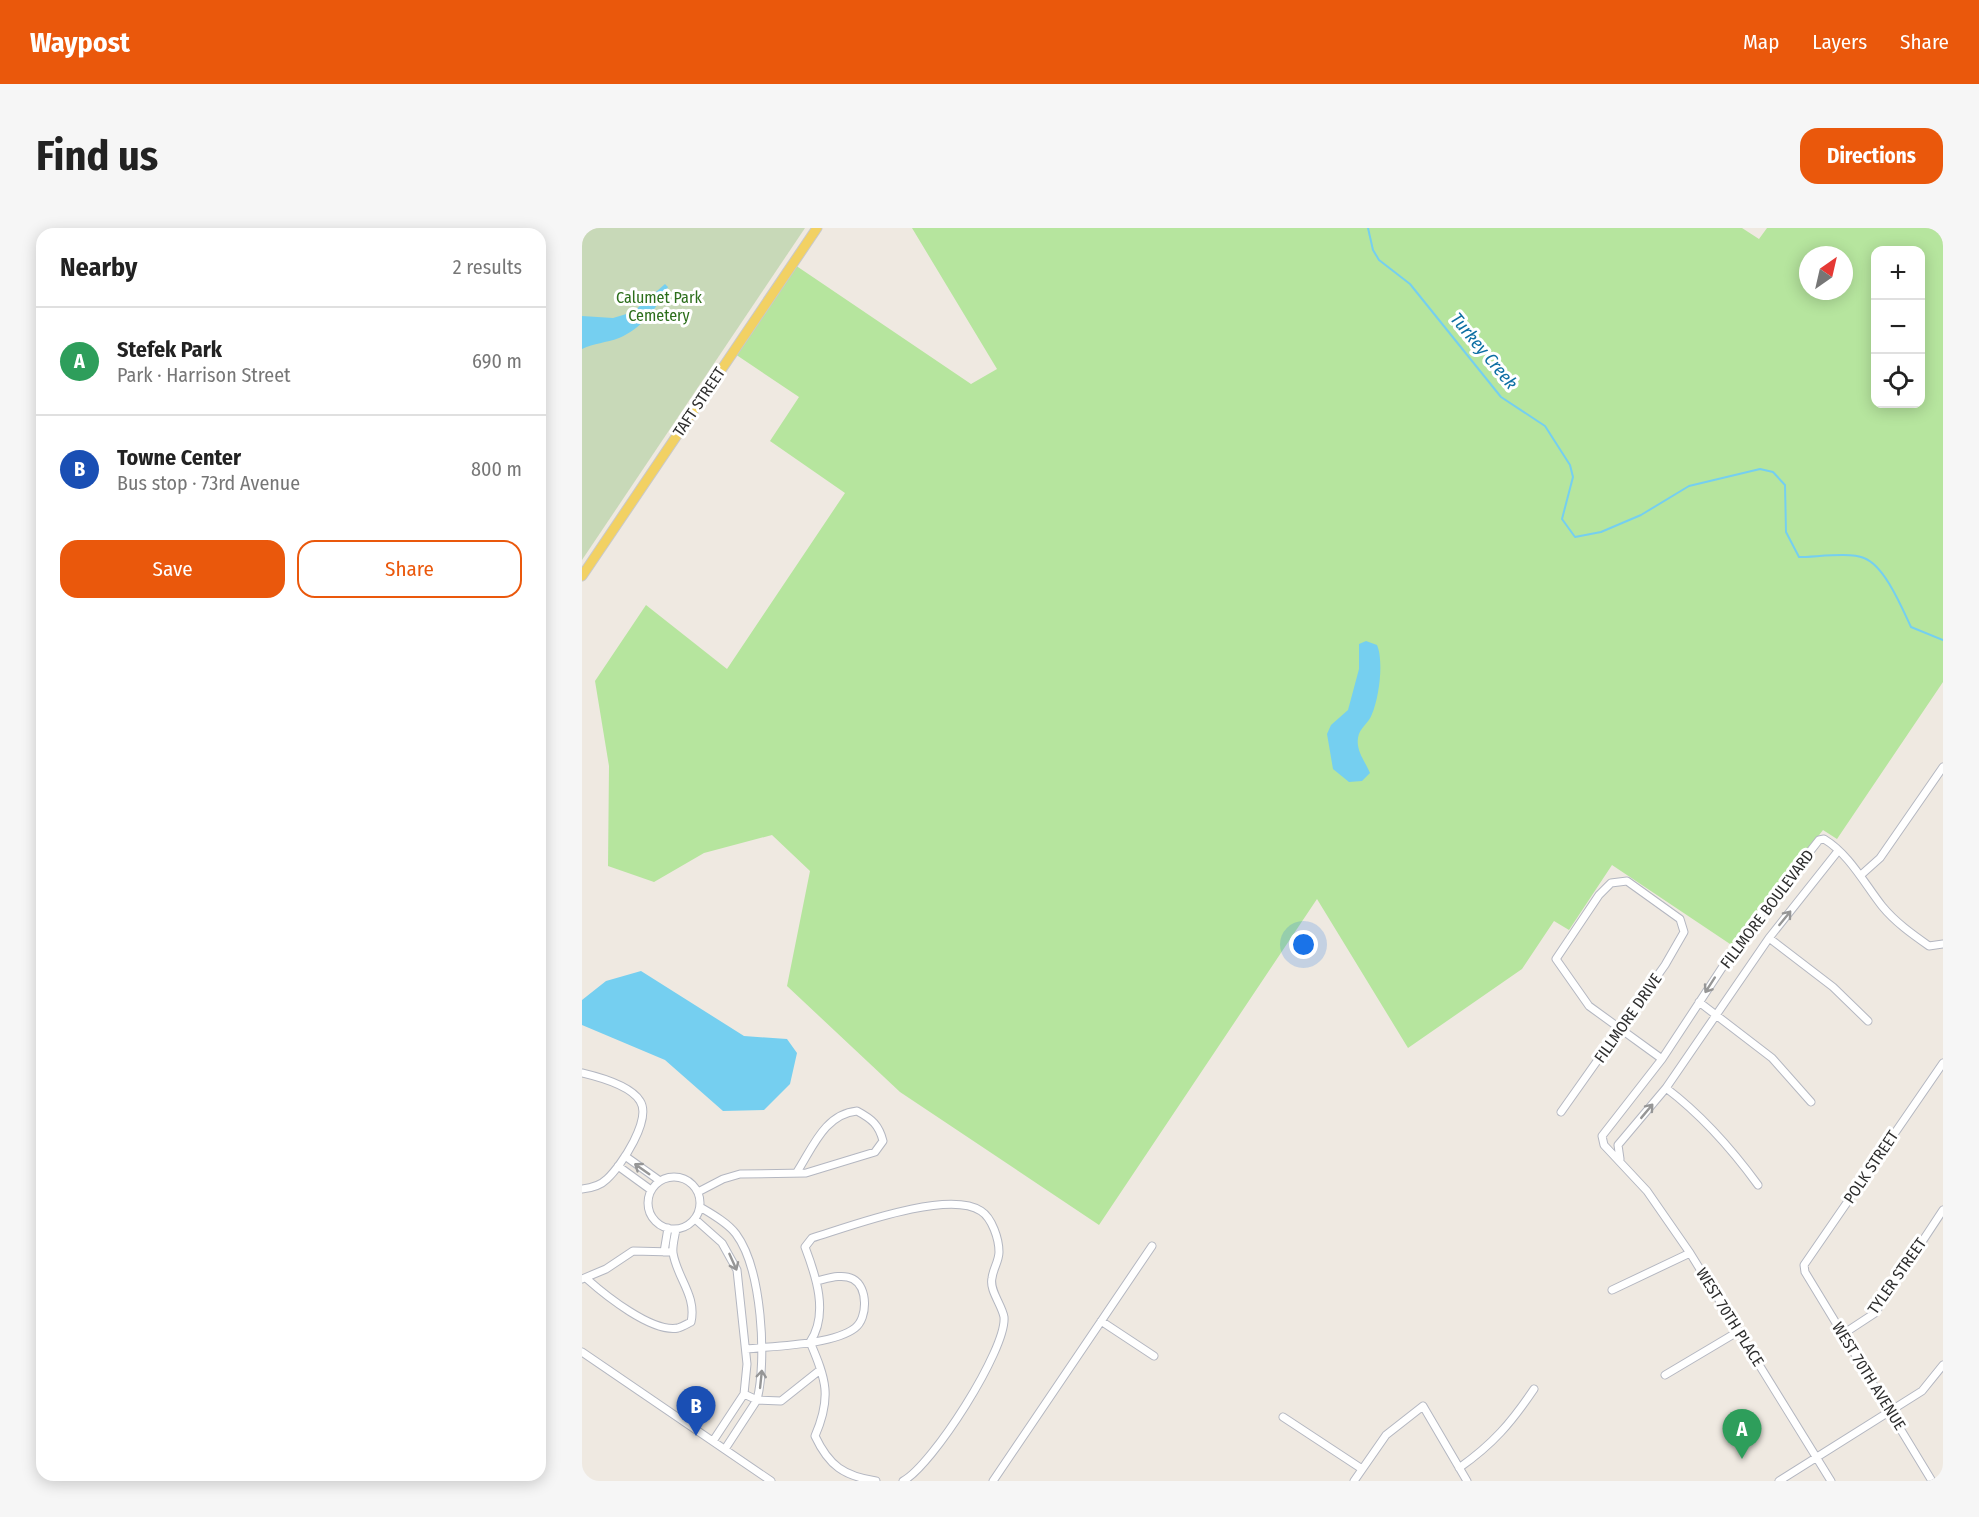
<!DOCTYPE html>
<meta charset="utf-8">
<style>
:root{--surface:#fff;--page:#f6f6f6;--text:#222;--muted:#767676;--line:#e0e0e0;--accent:#ea580c}
body{margin:0;font-family:"Fira Sans Condensed",sans-serif;background:var(--page);color:var(--text)}
.controls{position:absolute;right:18px;top:18px;display:grid;overflow:hidden;border-radius:12px;box-shadow:0 3px 15px #0003}
.controls button{width:54px;height:54px;display:grid;place-items:center;padding:0;border:0;border-bottom:2px solid var(--line);background:var(--surface);color:var(--text);font:30px sans-serif}
.compass{position:absolute;left:1217px;top:18px;width:54px;height:54px;border-radius:50%;background:var(--surface);box-shadow:0 3px 15px #0003;rotate:34deg}
.you{position:absolute;left:722px;top:717px;width:21px;height:21px;margin:-15px;border:4px solid #fff;border-radius:50%;background:#1a73e8;box-shadow:0 0 0 9px #1a73e833}
.badge{display:grid;place-items:center;width:39px;height:39px;border-radius:50%;background:var(--accent);color:#fff;font-size:20px;font-weight:700}
.pin{position:absolute;translate:-50% -50px;filter:drop-shadow(0 2px 3px #0008)}
.pin::after{content:'';position:absolute;top:32px;width:21px;height:18px;background:inherit;clip-path:polygon(0 0,100% 0,50% 100%)}
.list{margin:0;padding:0;list-style:none}
h2{display:flex;justify-content:space-between;align-items:center;height:78px;margin:0;padding:0 24px;font-size:26px}
h2 small{font-size:20px;font-weight:400;color:var(--muted)}
.list li{display:grid;grid-template-columns:39px 1fr auto;gap:18px;align-items:center;box-sizing:border-box;height:108px;padding:0 24px;border-top:2px solid var(--line)}
.list b{display:block;font-size:22px;white-space:nowrap}
.list p{margin:0;font-size:20px;white-space:nowrap;color:var(--muted)}
.list em{font-size:20px;font-style:normal;color:var(--muted)}
.actions{display:flex;gap:12px;padding:18px 24px}
.actions a{flex:1;padding:14px 0;border:2px solid var(--accent);border-radius:18px;text-align:center;font-size:21px;color:var(--accent)}
.actions .main{background:var(--accent);color:#fff}
.icon{flex:none;width:33px;height:33px;fill:none;stroke:currentColor;stroke-width:2;stroke-linecap:round;stroke-linejoin:round}
.map{position:relative;flex:none;width:1361px;height:1253px;overflow:hidden;border-radius:18px}
header{display:flex;align-items:center;gap:36px;box-sizing:border-box;height:84px;padding:0 30px;background:var(--accent);color:#fff}
header strong{font-size:28px}
nav{display:flex;gap:33px;margin-inline-start:auto;font-size:21px}
.intro{display:flex;align-items:center;justify-content:space-between;box-sizing:border-box;height:144px;padding:0 36px}
h1{margin:0;font-size:42px}
.button{padding:15px 27px;border-radius:18px;background:var(--accent);color:#fff;font-size:21px;font-weight:700}
main{display:flex;gap:36px;padding:0 36px}
aside{flex:1;background:var(--surface);border-radius:18px;box-shadow:0 3px 15px #0003}
.map>svg:first-child{display:block}
</style>
<header>
<strong>Waypost</strong>
<nav><a>Map</a><a>Layers</a><a>Share</a></nav>
</header>
<div class="intro"><h1>Find us</h1><a class="button">Directions</a></div>
<main>
<aside>
<h2>Nearby<small>2 results</small></h2>
<ul class="list">
<li><span class="badge" style="background:#2e9e5b">A</span><div><b>Stefek Park</b><p>Park · Harrison Street</p></div><em>690 m</em></li>
<li><span class="badge" style="background:#1a4fb4">B</span><div><b>Towne Center</b><p>Bus stop · 73rd Avenue</p></div><em>800 m</em></li>
</ul>
<div class="actions"><a class="main">Save</a><a>Share</a></div>
</aside>
<div class="map">
<svg width="1361" height="1253" viewBox="0 0 1361 1253">
<rect width="100%" height="100%" fill="#efe9e1"/>
<path fill="#b6e59e" fill-rule="evenodd" d="M330 0H1160L1177 11 1185 0H1361V454L1255 611 1241 602 1151 718 1030 637 987 702 972 693 940 741 826 820 735 671 517 997 318 864 205 758 228 643 190 607 122 625 72 654 26 638 27 538 13 453 64 377 145 441 263 265 188 213 217 169 153 126 213 37 389 156 415 141ZM1294 22H1338V176H1294ZM1226 27H1262V63H1226Z"/>
<path fill="#c8d9b8" d="M0 0H223L0 332Z"/>
<path fill="#75cff0" d="M83 56 86 59C75 80 59 101 37 110 24 115 12 115 0 121V88L31 90 51 84Z
M784 413 795 417C802 433 797 470 790 486 787 495 777 500 776 510 774 523 783 533 788 545L780 553 767 554 751 541 745 506 749 497 766 482 777 441V416Z
M59 743 162 808 205 811 215 825 208 856 182 882 141 883 83 832 0 797V772L24 753Z"/>
<g fill="none" stroke-linecap="round" stroke-linejoin="round">
<path stroke="#75cff0" stroke-width="2" d="M786 0 791 22 797 32 828 56 919 169 963 198 988 237 991 249 980 291 993 309 1019 304 1059 287 1107 258 1178 241 1191 244 1203 257 1204 304 1217 329C1234 329 1268 324 1282 330 1303 338 1320 380 1329 399L1361 412"/>
<defs>
<path id="minor" d="M1279 647 1298 630 1361 539
M1187 710 1251 759 1286 793
M1117 774 1190 830 1229 874
M0 845C17 849 48 857 58 873 70 891 40 937 25 951 18 958 10 960 0 961
M1084 860C1121 888 1149 920 1176 957
M979 884 1083 737 1102 704 1098 691 1045 653 1029 655 1017 667 974 731 1007 778 1080 831
M43 928 78 953
M1038 931 1036 917 1084 860 1187 710 1256 623
M36 938 69 962
M66 975a26 26 0 1 1 52 0a26 26 0 1 1-52 0Z
M116 964 141 951 158 946 224 945 293 924 301 913C297 897 290 891 275 883 243 886 231 919 215 944
M118 979C130 986 146 995 154 1006 180 1041 185 1132 175 1172L143 1221
M113 991 140 1015 155 1042 165 1136 162 1166 131 1213
M82 1024 86 1000
M0 1051 24 1041 51 1023 91 1024
M5 1051C23 1067 70 1105 96 1100 100 1099 105 1096 109 1094 115 1068 95 1050 91 1025 90 1018 93 1008 94 1001
M1030 1062 1108 1025
M519 1093 572 1128
M1261 1106 1293 1085 1361 982
M164 1121C191 1118 251 1117 273 1100 286 1090 286 1059 271 1051 260 1045 244 1051 234 1053
M0 1124 189 1253
M1083 1147 1157 1103
M162 1166 175 1172 199 1173 238 1142
M701 1189 780 1241
M877 1240C911 1216 929 1195 952 1161
M294 1253C262 1248 247 1238 233 1208 250 1169 244 1151 228 1114 247 1086 234 1048 223 1019L230 1010C266 999 366 961 399 983 410 990 417 1011 417 1024 417 1033 411 1041 410 1050 407 1062 420 1077 422 1089 425 1121 350 1238 321 1253
M411 1253 570 1018
M772 1253 804 1207 841 1178 885 1253
M1197 1253 1340 1163 1361 1137
M1249 1253 1108 1025 1065 963 1022 917 1020 908 1080 831 1159 711 1237 612 1242 611C1267 626 1282 655 1300 678 1313 694 1330 706 1347 718L1361 716
M1350 1253 1223 1044 1222 1037 1361 835"/>
<path id="major" d="M0 348 235 0"/>
</defs>
<use href="#minor" stroke="#b4b7c1" stroke-width="9"/>
<use href="#major" stroke="#c9c9c9" stroke-width="11"/>
<use href="#minor" stroke="#fff" stroke-width="7"/>
<use href="#major" stroke="#f2d163" stroke-width="9"/>
</g>
<defs><path id="oneway-shaft" d="M-6 0H5M1.5-3L5.5 0L1.5 3" fill="none" stroke-width="1.6" stroke-linecap="round" stroke-linejoin="round" transform="scale(1.5)"/></defs>
<g stroke="#969696">
<use href="#oneway-shaft" transform="translate(1203 690) rotate(-51)"/>
<use href="#oneway-shaft" transform="translate(1128 757) rotate(123)"/>
<use href="#oneway-shaft" transform="translate(1065 883) rotate(-50)"/>
<use href="#oneway-shaft" transform="translate(60 941) rotate(-145)"/>
<use href="#oneway-shaft" transform="translate(151 1034) rotate(66)"/>
<use href="#oneway-shaft" transform="translate(179 1151) rotate(-84)"/>
</g>
<g text-anchor="middle" dominant-baseline="central" stroke-width="6" stroke-linejoin="round" paint-order="stroke">
<g font-size="16" fill="#2c6e1b" stroke="#fff">
<text x="77" y="69">Calumet Park<tspan x="77" dy="18">Cemetery</tspan></text>
</g>
<g font-size="16" fill="#2e2e2e" stroke="#fff">
<text transform="translate(117 174) rotate(-56)">TAFT STREET</text>
<text transform="translate(1185 681) rotate(-53)">FILLMORE BOULEVARD</text>
<text transform="translate(1046 790) rotate(-55)">FILLMORE DRIVE</text>
<text transform="translate(1289 939) rotate(-56)">POLK STREET</text>
<text transform="translate(1315 1048) rotate(-55)">TYLER STREET</text>
<text transform="translate(1148 1089) rotate(58)">WEST 70TH PLACE</text>
<text transform="translate(1287 1148) rotate(58)">WEST 70TH AVENUE</text>
</g>
<g font-size="18" font-style="italic" fill="#0d6fa3" stroke="#fff">
<text transform="translate(902 123) rotate(50)">Turkey Creek</text>
</g>
</g>
</svg>
<div class="controls">
<button>+</button>
<button>−</button>
<button><svg class="icon" aria-label="locate" viewBox="0 0 24 24"><circle cx="12" cy="12" r="6"/><path d="M12 2v4M12 18v4M2 12h4M18 12h4"/></svg></button>
</div>
<svg class="compass" viewBox="-18 -18 36 36"><path d="M0-13l5 13h-10z" fill="#e53935"/><path d="M0 13l5-13h-10z" fill="#767676"/></svg>
<div class="you"></div>
<div class="pin badge" style="left:1160px;top:1231px;background:#2e9e5b">A</div>
<div class="pin badge" style="left:114px;top:1208px;background:#1a4fb4">B</div>
</div>
</main>
